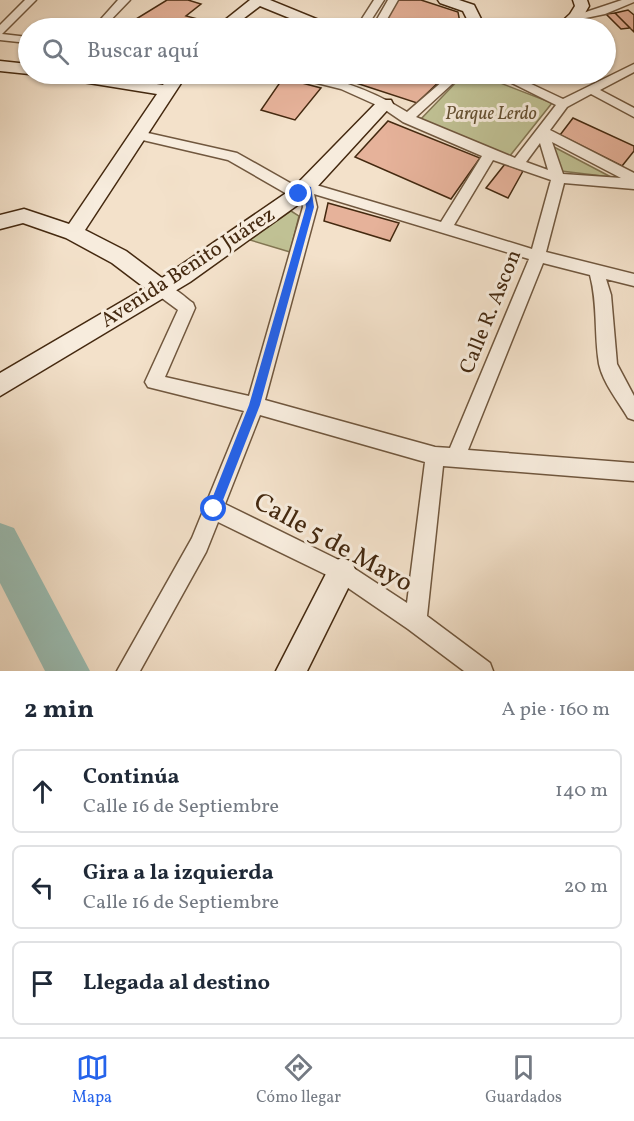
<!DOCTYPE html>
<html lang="es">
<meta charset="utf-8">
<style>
:root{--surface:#fff;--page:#f2f2f3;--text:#1f2937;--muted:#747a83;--line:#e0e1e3;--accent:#2563eb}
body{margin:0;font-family:Vollkorn,serif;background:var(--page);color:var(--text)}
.stop{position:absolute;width:18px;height:18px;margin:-14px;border:4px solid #2563eb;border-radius:50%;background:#fff}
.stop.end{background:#2563eb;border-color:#fff;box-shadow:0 2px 6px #0008}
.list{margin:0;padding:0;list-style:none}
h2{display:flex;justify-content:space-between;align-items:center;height:78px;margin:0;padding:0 24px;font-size:26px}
h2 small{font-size:20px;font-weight:400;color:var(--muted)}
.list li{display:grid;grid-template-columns:39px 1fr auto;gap:18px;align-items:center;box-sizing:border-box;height:84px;margin:0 12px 12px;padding:0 12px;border:2px solid var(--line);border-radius:9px}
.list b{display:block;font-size:22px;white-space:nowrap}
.list p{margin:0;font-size:20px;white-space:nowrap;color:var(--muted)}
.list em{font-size:20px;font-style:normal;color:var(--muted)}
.icon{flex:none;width:33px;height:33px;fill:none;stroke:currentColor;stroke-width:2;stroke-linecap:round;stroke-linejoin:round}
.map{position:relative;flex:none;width:634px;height:671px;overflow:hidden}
.search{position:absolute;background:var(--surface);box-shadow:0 2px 4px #0004;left:18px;right:18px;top:18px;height:66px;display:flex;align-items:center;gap:15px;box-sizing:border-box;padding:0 21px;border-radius:33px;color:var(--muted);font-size:22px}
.sheet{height:366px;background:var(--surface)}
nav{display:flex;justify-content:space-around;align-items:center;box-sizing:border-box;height:84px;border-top:2px solid var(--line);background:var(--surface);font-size:16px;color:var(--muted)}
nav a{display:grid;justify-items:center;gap:3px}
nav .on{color:var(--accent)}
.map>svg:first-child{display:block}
</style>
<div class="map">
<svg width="634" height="671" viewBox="0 0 634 671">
<rect width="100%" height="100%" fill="#f3e1ca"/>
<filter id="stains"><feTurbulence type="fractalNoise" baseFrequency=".00333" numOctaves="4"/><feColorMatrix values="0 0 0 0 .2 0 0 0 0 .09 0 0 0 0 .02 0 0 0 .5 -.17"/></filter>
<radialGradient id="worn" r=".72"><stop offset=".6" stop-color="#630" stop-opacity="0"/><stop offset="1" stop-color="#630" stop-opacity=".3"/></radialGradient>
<path fill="#c0c194" stroke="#827552" stroke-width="1.5" d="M464 74H477L552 103 509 157 420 120Z
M554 147 611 177 561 171Z
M291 211 299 216 290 252 250 240Z"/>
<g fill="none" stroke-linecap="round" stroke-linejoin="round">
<path fill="#9bbeb4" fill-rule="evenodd" d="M0 523 14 528 90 671H45L0 583Z"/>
</g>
<path fill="#e6b29a" stroke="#442910" stroke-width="1.5" d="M167 0H188L201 4 186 16 221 25 217 28H169L136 19Z
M395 0H421L458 12 461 28H379Z
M628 10 634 15V32L615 13Z
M615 13 630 28 621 29 606 14Z
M354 74H447L417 103 350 81Z
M283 78 321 88 295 120 261 110Z
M573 118 634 146V151L622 166 560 135Z
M388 121 480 158 451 199 355 157Z
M505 164 523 171 508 198 486 188Z
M328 203 399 223 390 241 324 221Z"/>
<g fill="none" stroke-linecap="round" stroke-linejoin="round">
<defs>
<path id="street" d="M25 0H36L2 34 28 37V43L0 40V25Z
M118 0H130L103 28H93Z
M374 0H384L366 28H356Z
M388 0H398L382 28H372Z
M622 0H634V2L605 14 576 20 571 17Z
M634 64V72L600 90 634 108V117L591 94 567 107 550 130 634 173V189L564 183 546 252 634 274V286L606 279 611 295 617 364 634 396V420L628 418C618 401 603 383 599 364 594 334 598 304 590 275L543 263 468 450 634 463V481L443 466 427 616 490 663 493 671H464L408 629 335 579 218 522 206 552 140 671H117L192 538 244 411 148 387 145 382 178 310 155 293 153 289 155 285C168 280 183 296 193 303L195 308 165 377 249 396 303 207 301 198H294L228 160 134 138 133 135 134 132 139 131 237 153 299 188 301 184 306 182 441 222 482 156 403 122 381 107 341 89 289 76 287 74C331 74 371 90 407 112L451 74H463L416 117 515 158 556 105 498 76 496 74H510L563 99ZM552 142 621 178 563 174ZM540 143 548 170 526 162ZM493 160 551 180 532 249 454 225ZM314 194 529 259 450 448 435 447 265 400 317 207ZM260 415 425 462 407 603 349 565 225 504Z"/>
<path id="secondary" d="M250 0H270L331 25 333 28H314L260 6 231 28H215Z
M438 0H459L474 5 481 19 480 28H466L467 19 463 11 440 3Z
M573 0H587L589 6 581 20 571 28H555L570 14 575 6Z
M0 61 28 64 29 74 0 71Z
M56 74H91L163 85 171 74H187L85 230 126 251 162 278 292 189 379 100H391L393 104 306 199 190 282 0 396V373L145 288 112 263 66 238 23 223 0 229V215L24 209 69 224 157 94 64 79Z
M499 74H517C513 80 507 80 500 78Z
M342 558 352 562 356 572 307 671H276L332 562Z"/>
</defs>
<use href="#street" stroke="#70573e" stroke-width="3"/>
<use href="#secondary" stroke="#442910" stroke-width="3"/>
<use href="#street" fill="#f7ecdd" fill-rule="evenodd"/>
<use href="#secondary" fill="#f7ecdd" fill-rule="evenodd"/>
</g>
<path fill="#2563eb" d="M304 185 311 187 314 207 260 405 218 513 214 514 208 509 249 405 306 207 304 194 299 197 295 194Z"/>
<g text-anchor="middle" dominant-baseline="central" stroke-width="6" stroke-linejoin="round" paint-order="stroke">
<g font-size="18" font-style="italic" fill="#634f31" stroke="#f7ecdd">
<text x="491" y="114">Parque Lerdo</text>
</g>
<g font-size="21" fill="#442910" stroke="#f7ecdd">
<text transform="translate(188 268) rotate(-33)">Avenida Benito Juárez</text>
<text transform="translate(491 312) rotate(-68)">Calle R. Ascon</text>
</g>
<g font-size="26" fill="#442910" stroke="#f7ecdd">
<text transform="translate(333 543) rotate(29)">Calle 5 de Mayo</text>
</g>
</g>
<rect width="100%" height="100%" filter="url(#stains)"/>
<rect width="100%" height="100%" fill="url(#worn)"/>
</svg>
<div class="stop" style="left:214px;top:509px"></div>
<div class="stop end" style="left:299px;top:194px"></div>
<div class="search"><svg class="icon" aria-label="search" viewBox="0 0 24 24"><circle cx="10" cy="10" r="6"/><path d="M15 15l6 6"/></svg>Buscar aquí</div>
</div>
<section class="sheet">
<h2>2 min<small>A pie · 160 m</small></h2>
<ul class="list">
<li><svg class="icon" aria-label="ahead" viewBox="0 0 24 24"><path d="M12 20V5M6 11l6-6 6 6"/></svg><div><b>Continúa</b><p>Calle 16 de Septiembre</p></div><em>140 m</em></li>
<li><svg class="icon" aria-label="left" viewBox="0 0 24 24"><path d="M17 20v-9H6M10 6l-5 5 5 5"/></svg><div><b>Gira a la izquierda</b><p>Calle 16 de Septiembre</p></div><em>20 m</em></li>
<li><svg class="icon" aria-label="arrive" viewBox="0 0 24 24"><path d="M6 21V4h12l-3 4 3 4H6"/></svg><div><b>Llegada al destino</b></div></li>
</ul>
</section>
<nav>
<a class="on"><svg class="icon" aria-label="map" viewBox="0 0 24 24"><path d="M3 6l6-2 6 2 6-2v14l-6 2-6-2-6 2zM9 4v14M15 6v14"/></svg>Mapa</a>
<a><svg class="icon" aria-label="directions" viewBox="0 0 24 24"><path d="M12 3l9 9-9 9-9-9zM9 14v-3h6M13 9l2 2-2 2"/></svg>Cómo llegar</a>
<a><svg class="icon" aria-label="saved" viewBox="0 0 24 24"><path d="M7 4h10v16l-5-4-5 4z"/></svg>Guardados</a>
</nav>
